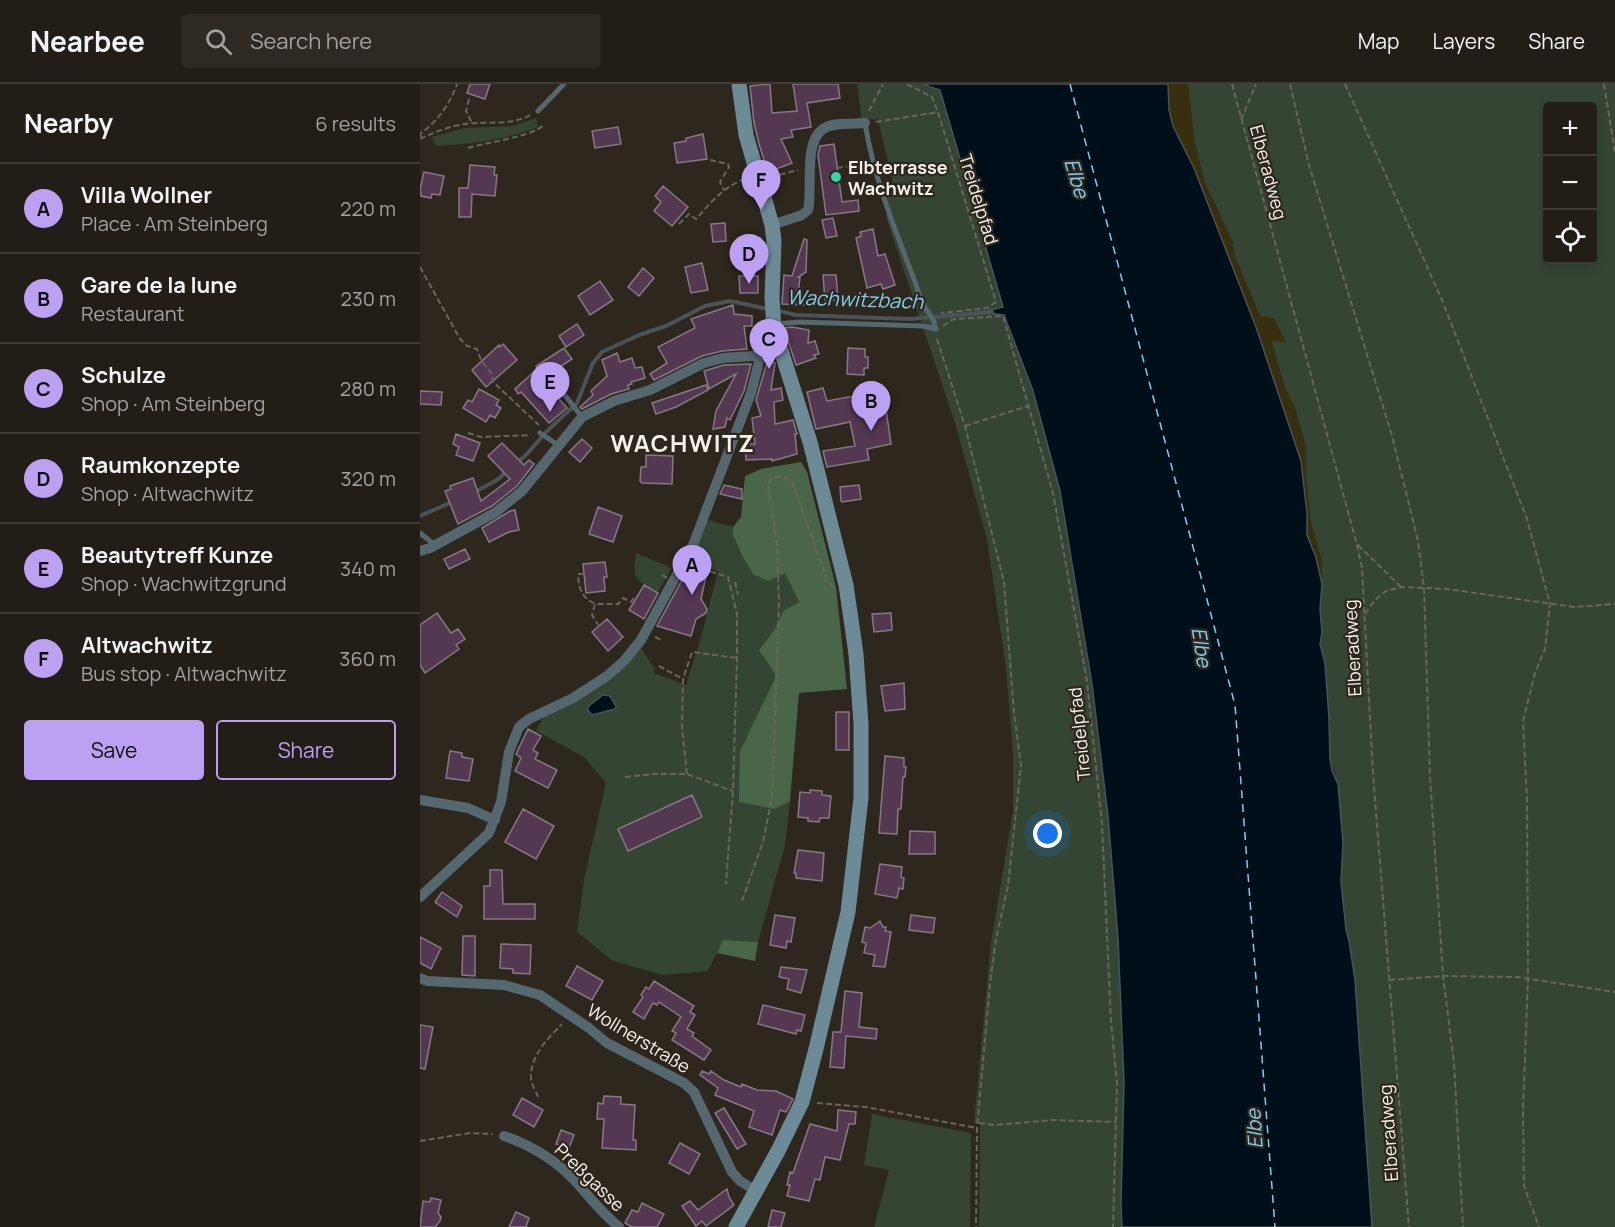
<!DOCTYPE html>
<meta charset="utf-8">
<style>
:root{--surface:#221d16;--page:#2e2a23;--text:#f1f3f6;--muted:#a2a2a1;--line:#3f3b35;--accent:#bca0f2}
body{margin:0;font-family:Manrope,sans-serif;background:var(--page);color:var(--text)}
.controls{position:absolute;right:18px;top:18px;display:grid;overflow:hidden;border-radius:6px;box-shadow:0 3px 9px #0003}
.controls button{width:54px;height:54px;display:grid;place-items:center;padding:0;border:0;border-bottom:2px solid var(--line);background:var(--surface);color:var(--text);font:30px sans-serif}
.you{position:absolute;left:628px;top:750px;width:21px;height:21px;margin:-15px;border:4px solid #fff;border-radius:50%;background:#1a73e8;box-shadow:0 0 0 9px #1a73e833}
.badge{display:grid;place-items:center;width:39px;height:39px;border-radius:50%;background:var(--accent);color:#111;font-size:20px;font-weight:700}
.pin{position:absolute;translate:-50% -50px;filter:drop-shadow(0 2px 3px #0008)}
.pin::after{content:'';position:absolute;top:32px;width:21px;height:18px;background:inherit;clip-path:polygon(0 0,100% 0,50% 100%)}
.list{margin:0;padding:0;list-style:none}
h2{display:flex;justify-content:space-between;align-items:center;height:78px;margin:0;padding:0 24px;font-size:26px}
h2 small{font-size:20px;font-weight:400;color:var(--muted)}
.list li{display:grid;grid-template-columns:39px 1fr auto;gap:18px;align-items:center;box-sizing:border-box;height:90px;padding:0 24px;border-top:2px solid var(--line)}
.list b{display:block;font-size:22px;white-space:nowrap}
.list p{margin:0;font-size:20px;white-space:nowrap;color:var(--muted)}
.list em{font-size:20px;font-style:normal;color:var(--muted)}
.actions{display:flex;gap:12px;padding:18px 24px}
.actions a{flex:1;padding:14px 0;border:2px solid var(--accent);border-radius:6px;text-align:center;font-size:21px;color:var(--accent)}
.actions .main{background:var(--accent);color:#111}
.icon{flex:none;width:33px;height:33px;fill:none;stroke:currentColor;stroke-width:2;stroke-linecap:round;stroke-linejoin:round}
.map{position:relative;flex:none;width:1195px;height:1143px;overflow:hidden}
header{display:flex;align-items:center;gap:36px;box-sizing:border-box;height:84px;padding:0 30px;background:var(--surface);border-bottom:2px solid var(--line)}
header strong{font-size:28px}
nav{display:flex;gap:33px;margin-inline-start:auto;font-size:21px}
.search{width:420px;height:54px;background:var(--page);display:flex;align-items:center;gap:15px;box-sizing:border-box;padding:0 21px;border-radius:6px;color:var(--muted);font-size:22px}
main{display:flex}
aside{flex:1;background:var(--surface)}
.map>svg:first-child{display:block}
</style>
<header>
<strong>Nearbee</strong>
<div class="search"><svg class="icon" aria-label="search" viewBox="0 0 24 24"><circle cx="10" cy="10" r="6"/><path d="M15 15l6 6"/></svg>Search here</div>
<nav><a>Map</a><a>Layers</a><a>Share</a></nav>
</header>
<main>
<aside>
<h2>Nearby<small>6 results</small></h2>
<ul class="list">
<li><span class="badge">A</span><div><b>Villa Wollner</b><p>Place · Am Steinberg</p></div><em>220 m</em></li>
<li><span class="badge">B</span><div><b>Gare de la lune</b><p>Restaurant</p></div><em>230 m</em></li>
<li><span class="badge">C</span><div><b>Schulze</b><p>Shop · Am Steinberg</p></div><em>280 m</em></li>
<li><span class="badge">D</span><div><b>Raumkonzepte</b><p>Shop · Altwachwitz</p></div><em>320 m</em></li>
<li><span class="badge">E</span><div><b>Beautytreff Kunze</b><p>Shop · Wachwitzgrund</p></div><em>340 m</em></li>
<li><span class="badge">F</span><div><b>Altwachwitz</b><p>Bus stop · Altwachwitz</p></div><em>360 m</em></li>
</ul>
<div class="actions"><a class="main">Save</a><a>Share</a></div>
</aside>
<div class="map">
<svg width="1195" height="1143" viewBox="0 0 1195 1143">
<rect width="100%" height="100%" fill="#2d271d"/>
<path fill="#344633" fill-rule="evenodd" d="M437 0H502L520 6 583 223 568 227V229L584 230 613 307 640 407 672 600 688 732 698 854 704 998 701 1120 702 1143H559L560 1040 554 1039 571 858 593 727V670L586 584 567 455 535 339 465 130 470 132 463 101 473 98 458 35 442 36Z
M768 0H1195V1143H952L935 896 929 857 926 845 921 799 923 759 918 700 910 675 909 634 905 579 900 560 902 549 900 525 902 478 891 439 886 396V364L875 324 864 301 851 256 865 258 840 232 815 173 812 156 784 97 774 55ZM1128 22H1172V176H1128Z
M116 34 118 43C85 56 51 60 16 62L12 53 45 44 93 42Z
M288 436 313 443C313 460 324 476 333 490L365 489 379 518 363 527 354 546 339 566 356 592 320 667 355 725 370 717 365 761 338 858 303 856 288 887 243 891 193 877 157 848 164 796 186 699 164 673 116 647 123 634 220 564C227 570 228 578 235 584L234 589 266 601 280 557 298 487 276 481 278 475 273 473Z
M216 469 252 484 237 509C215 494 212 496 216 469Z
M452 1030 551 1049 550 1143H454L469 1086 444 1081Z"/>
<path fill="#4a6649" d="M381 378 387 388 416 503 427 605 379 609 370 717 355 725 319 718 320 667 356 592 339 566 354 546 363 527 379 518 365 489 348 497 333 490 322 472 313 451V443L321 433 325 392 341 385Z
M303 856 338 858 335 877 297 869Z"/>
<path fill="#382f0f" d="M748 0H768L774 55 784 97 812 156 815 173 840 232 854 234 866 258 851 256 864 301 875 324 886 364V396L891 439 902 478V500L896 473 887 451V429L881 377 836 243 774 84 753 42 749 26Z"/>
<path fill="#000f19" stroke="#4a5358" stroke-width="1.5" d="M502 0H748L749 26 753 42 774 84 836 243 881 377 887 429V451L896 473 902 500 900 525 902 549 900 560 905 579 909 634 910 675 912 687 918 700 923 759 921 798 926 845 929 857 935 896 952 1143H702L701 1120 704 998 698 854 688 732 672 600 640 407 613 307 584 231 568 229 567 227 583 223 520 6Z
M183 611 190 612 196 622 195 625 172 631 167 625 170 621Z"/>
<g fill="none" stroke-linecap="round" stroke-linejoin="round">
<path stroke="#4a5358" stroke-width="4" d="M355 226 376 231 490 235 572 228
M97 379 107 370 126 348 157 319 173 279 182 268 219 251 246 242 285 222 310 217 348 225
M53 409 77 396 87 387
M0 432 32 418"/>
<path stroke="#85cdef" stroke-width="1.5" stroke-dasharray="8 6" stroke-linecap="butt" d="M650 0 815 621 855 1143"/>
</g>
<path fill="#543852" stroke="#857a84" stroke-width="1.5" d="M50 0H70L65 15 47 9Z
M350 0 352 29 377 27 373 0H418L420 14 387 19 391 43 371 46 373 53 361 55 372 79 351 87 347 85 339 60 334 39 330 2Z
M198 43 201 60 175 64 172 47Z
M283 50 287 75 257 79 254 59 266 57V54Z
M414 60 422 118 438 116 439 127 406 131 398 71 400 62Z
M50 81 75 83 74 91H77L75 112 52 110 51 133H39V104H48Z
M4 88 24 92 20 111 12 110 11 114 1 112 0 105Z
M243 102 268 123 252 142 234 127 241 118 235 112Z
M413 134 417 152 406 154 402 136Z
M305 139 306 157 293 158 291 140Z
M453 145 458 172 465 170 475 201 463 205 461 200 447 204 436 154 441 152 440 148Z
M384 155 387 156 386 188 378 193H380L378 211H385L384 221 362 220 364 191 372 192Z
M282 179 288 206 271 209 265 183Z
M223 184 234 194 219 212 208 203Z
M403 191H416L418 216 405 217Z
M319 192H338V209H320Z
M180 197 193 216 170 231 158 212Z
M313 221 314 230 332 232V242H324L327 265 302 267 282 272 234 296 230 290 247 279 238 263 275 244 271 235Z
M157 240 164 251 146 263 139 252Z
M372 243 389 246 388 259 395 257 399 270 394 271 396 274 376 281 364 244Z
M83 260 97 276 66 303 52 286 79 261 80 263Z
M144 264 152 275 121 295 147 324 129 339 101 308 98 310 95 305 117 285 116 282Z
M428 264 445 265V273H448V284H444V291L427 290Z
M197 269 200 278 212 274 215 284 222 283 225 294 211 298 212 300 208 301 209 305 191 310 162 325 160 323 173 311 171 307 187 292 182 276Z
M347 278 355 279 351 306 361 304 363 316 354 318 355 340 373 336 377 350H375L377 370 352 377V375L326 376 325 360H335L332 334 341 332 336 316Z
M331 280 324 307 310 336 307 334 305 343 293 345 296 327 316 290 289 305 284 287 304 281Z
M286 301 288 306 256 323 236 330 232 319Z
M403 304 407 317 434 312 436 323 465 318 471 360 447 365 449 376 407 383 403 367 435 362 430 338 396 345 387 308Z
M59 305 79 316 76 321 81 324 75 334 70 331 66 338 43 324 48 316 52 318Z
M0 307 22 308 21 321 0 320Z
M36 350 60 359 53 377 36 371 39 363 33 360Z
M162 355 172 364 160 378 149 368Z
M82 359 104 381 109 376 114 380 97 402 72 422 38 440 25 407 31 405 30 402 53 394 61 417 90 395 68 372Z
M226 371 253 372 252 400 222 399 220 397 221 383H226Z
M304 401 322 405V415L300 410Z
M439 401 441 415 422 418 421 417 420 403Z
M178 423 202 432 193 458 169 450Z
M95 426 99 446 89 448 69 458 62 444 90 427Z
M45 465 50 475 29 485 24 475Z
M185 478 187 493H184L185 507 166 509 163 480Z
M271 483 287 488 281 515 287 525 286 529 276 535 271 552 237 542 268 485 271 486Z
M224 501 238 509 224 535 209 526Z
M17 529 31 549 38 545 45 555 36 561 39 565 5 589 0 581V541Z
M471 529 472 546 454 548 452 530Z
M187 535 203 553 188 567 172 548Z
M484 599 485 625 465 627 461 602Z
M416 628H429V666H416Z
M108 645 121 652 113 666 118 669 115 675 137 686 128 704 95 687 101 674 96 670Z
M30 667 42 669V673L53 675 49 697 26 694Z
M465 672 484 674V683H486L485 693H483L481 725H478L477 750 459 749Z
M390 706 402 707V711L411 712 409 734H400L399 738 388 737V734L378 733 380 708 390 709Z
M272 711 282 733 208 767 198 745Z
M103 725 134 742 116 775 85 758Z
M490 747 515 748V770H489Z
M378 766 404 769 402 797 376 794V789H374Z
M460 780 482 783 481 793 484 794 483 805 479 804 477 814 455 810Z
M70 786H82L83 820H115V835H64V802H70Z
M22 808 42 822 37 833 15 818Z
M355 831 375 834 371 858 367 857 366 864 350 861Z
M491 831 515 834 513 849 489 846Z
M460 837 463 843H466L465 847 471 848 465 883 453 882 455 871 444 869 446 859 442 858 445 843 450 844Z
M43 852H55V892L42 891Z
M0 853 21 864 11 885 0 879Z
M81 860 111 861 110 890 93 889V885L80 884Z
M157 882 183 897 172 916 146 902Z
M361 883 387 886 381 909 367 905 369 895 359 893Z
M234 897 274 922 270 928 275 931 267 945 274 949 272 952 291 966 284 976 252 956 256 949 252 947 261 933 239 918 237 921 233 919 224 935 213 928 223 913 221 911 226 903 229 905Z
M425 907 442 909 439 943 457 945 456 955 426 952 424 984 410 983 413 948H421Z
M343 921 385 931 381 947 377 946 376 950 338 940Z
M0 941 13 943 5 985 0 984Z
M282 987 289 990 291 987 304 996 321 1003 322 1000 337 1006 356 1007 373 1015 366 1028 360 1026 352 1051 329 1043 334 1027 295 1011 298 1004 280 991Z
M184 1012 201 1013V1020L215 1021 213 1056H216V1066L182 1064 184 1035H177L178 1019 183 1020Z
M102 1014 123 1026 114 1043 93 1031Z
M304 1024 326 1060 317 1065 295 1029Z
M418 1026 436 1028 435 1040H429L420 1076 405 1073 400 1096 395 1095 389 1117 367 1112 370 1101H367L370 1088 373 1089 390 1040 417 1047Z
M141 1046 154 1051 149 1064 136 1060Z
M260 1059 280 1070 269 1090 249 1079Z
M307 1105 309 1113 314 1121 286 1142 282 1137 276 1142 262 1122 270 1117 278 1126Z
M11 1114 21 1116 18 1129 21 1133 20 1137 15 1143H0L3 1117 10 1118Z
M222 1119 244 1130 237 1143H212L205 1139 212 1126 218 1128Z
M352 1126 365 1129 361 1143H348Z
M96 1128 109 1134 106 1143H89Z"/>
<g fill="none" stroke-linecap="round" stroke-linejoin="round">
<path stroke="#6b665d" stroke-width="2" stroke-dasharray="6 3" stroke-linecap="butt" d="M487 0 512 13 518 28
M812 0 937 461 942 484 953 690 989 1143
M870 0 889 81 972 352 998 457 1004 504 1010 692 1023 892 1034 979 1043 1143
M925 0 1022 216 1107 435 1130 520 1125 565 1115 589 1103 637 1107 716 1108 895 1103 1026 1104 1102 1119 1143
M1184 0 1195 69
M49 15 46 27 52 39
M449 27 463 0
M821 36 836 0
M456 38 518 28 576 218 567 224 521 229
M1 53 0 50C17 38 30 20 37 0
M0 55C14 48 30 42 45 40 67 37 91 42 110 31
M48 64C68 58 110 53 124 41
M290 76 308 80 309 83 300 98 304 106
M417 84 444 80
M351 93 378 86
M259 140 269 130 276 135C290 119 304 103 324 95
M0 183 40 255 47 262 57 265 61 276 72 290 73 298 119 341
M523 242 534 235 583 232 633 409 667 597 682 740 691 938 697 999 693 1143
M517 255 545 342 584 498 594 629 601 681 588 802 576 855 570 900 557 1044 556 1143
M545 342 608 322
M48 349 61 353 111 351
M938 461 981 503
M273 482 308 493 317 530V574L313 707 306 800
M164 490H158C159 505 161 513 175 520
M315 498 318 511
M945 530 955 516 966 507 981 503 1027 505 1154 523 1195 520
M179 542 172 531 175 520H198L203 514 211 518 214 514
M235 553 243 557
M239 582 263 595
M267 690 262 644 263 595 272 568 317 574
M205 693 234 690H267L313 707
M322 817 343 758 352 713 359 519 357 459 348 403 351 395C361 390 365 393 373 400L407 496 413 503
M969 896 1023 892 1097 893 1195 908
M118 1013C116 1007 111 1000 111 994 110 972 128 954 142 940
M397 1019 446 1023 557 1044
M559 1039 574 1041 633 1036 696 1038
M0 1057 50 1049 73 1050"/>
<path stroke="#55686f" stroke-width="5" d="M118 27 144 0
M355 240 380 238 503 242 516 245C514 236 511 232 506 225 501 217 497 204 494 195 475 146 453 91 445 39
M133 296 162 333
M120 349 138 361
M0 449 15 461"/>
<path stroke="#55686f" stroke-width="10" d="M352 141 382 131 388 126C393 106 383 58 403 45 413 38 433 40 445 39
M0 467 10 464 76 428 102 407 162 333 194 317 230 306 284 279 303 274 332 272 360 263
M0 716 48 724 75 736
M0 813 69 749 81 718 89 668 99 643 109 635 153 614 187 592 204 577 221 556 273 461 331 309 341 270
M0 894 7 897 84 901 120 911 169 944 187 959 264 999 274 1008 312 1088 320 1097 335 1106
M84 1052C113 1062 137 1077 157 1099 171 1115 183 1130 199 1143"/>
<path stroke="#6d8b96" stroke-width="15" d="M316 1143 358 1067 382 1018 396 965 428 828 441 714V640L436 570 426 501 390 358 354 244 352 214 354 157 352 141 326 51 319 0"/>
<path stroke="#6b665d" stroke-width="2" stroke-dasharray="6 3" stroke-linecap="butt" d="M242 491 257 499"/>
</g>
<circle fill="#37d4a6" stroke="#2d271d" stroke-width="2" cx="416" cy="93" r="6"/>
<g text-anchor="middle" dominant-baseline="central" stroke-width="4.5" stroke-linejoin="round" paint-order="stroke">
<g font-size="18" font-weight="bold" fill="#f6f2eb" stroke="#2d271d" text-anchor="start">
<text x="428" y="83">Elbterrasse<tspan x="428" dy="21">Wachwitz</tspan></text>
</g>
<g font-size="18" fill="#f6f2eb" stroke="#2d271d">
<text transform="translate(849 88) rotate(75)">Elberadweg</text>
<text transform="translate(559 115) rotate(73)">Treidelpfad</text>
<text transform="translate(932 564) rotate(-93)">Elberadweg</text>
<text transform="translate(659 650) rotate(-96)">Treidelpfad</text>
<text transform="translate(219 954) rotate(31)">Wollnerstraße</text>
<text transform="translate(968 1049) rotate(-94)">Elberadweg</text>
<text transform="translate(170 1093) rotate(44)">Preßgasse</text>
</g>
<g font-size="20" font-style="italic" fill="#85cdef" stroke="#2d271d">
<text transform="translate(657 94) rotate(73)">Elbe</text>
<text transform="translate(435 215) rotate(2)">Wachwitzbach</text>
<text transform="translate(782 563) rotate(81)">Elbe</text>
<text transform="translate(834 1045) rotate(-94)">Elbe</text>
</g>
<g font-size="24" font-weight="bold" letter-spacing="1.5" fill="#f6f2eb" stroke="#2d271d">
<text x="263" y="358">WACHWITZ</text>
</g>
</g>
</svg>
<div class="controls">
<button>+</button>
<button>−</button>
<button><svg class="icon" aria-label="locate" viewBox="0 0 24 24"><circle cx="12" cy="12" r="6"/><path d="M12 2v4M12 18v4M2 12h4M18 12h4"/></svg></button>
</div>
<div class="you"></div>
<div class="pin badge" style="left:272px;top:511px">A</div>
<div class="pin badge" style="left:451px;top:347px">B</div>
<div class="pin badge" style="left:349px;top:285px">C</div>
<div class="pin badge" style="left:329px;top:200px">D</div>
<div class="pin badge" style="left:130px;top:328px">E</div>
<div class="pin badge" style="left:341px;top:126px">F</div>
</div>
</main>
